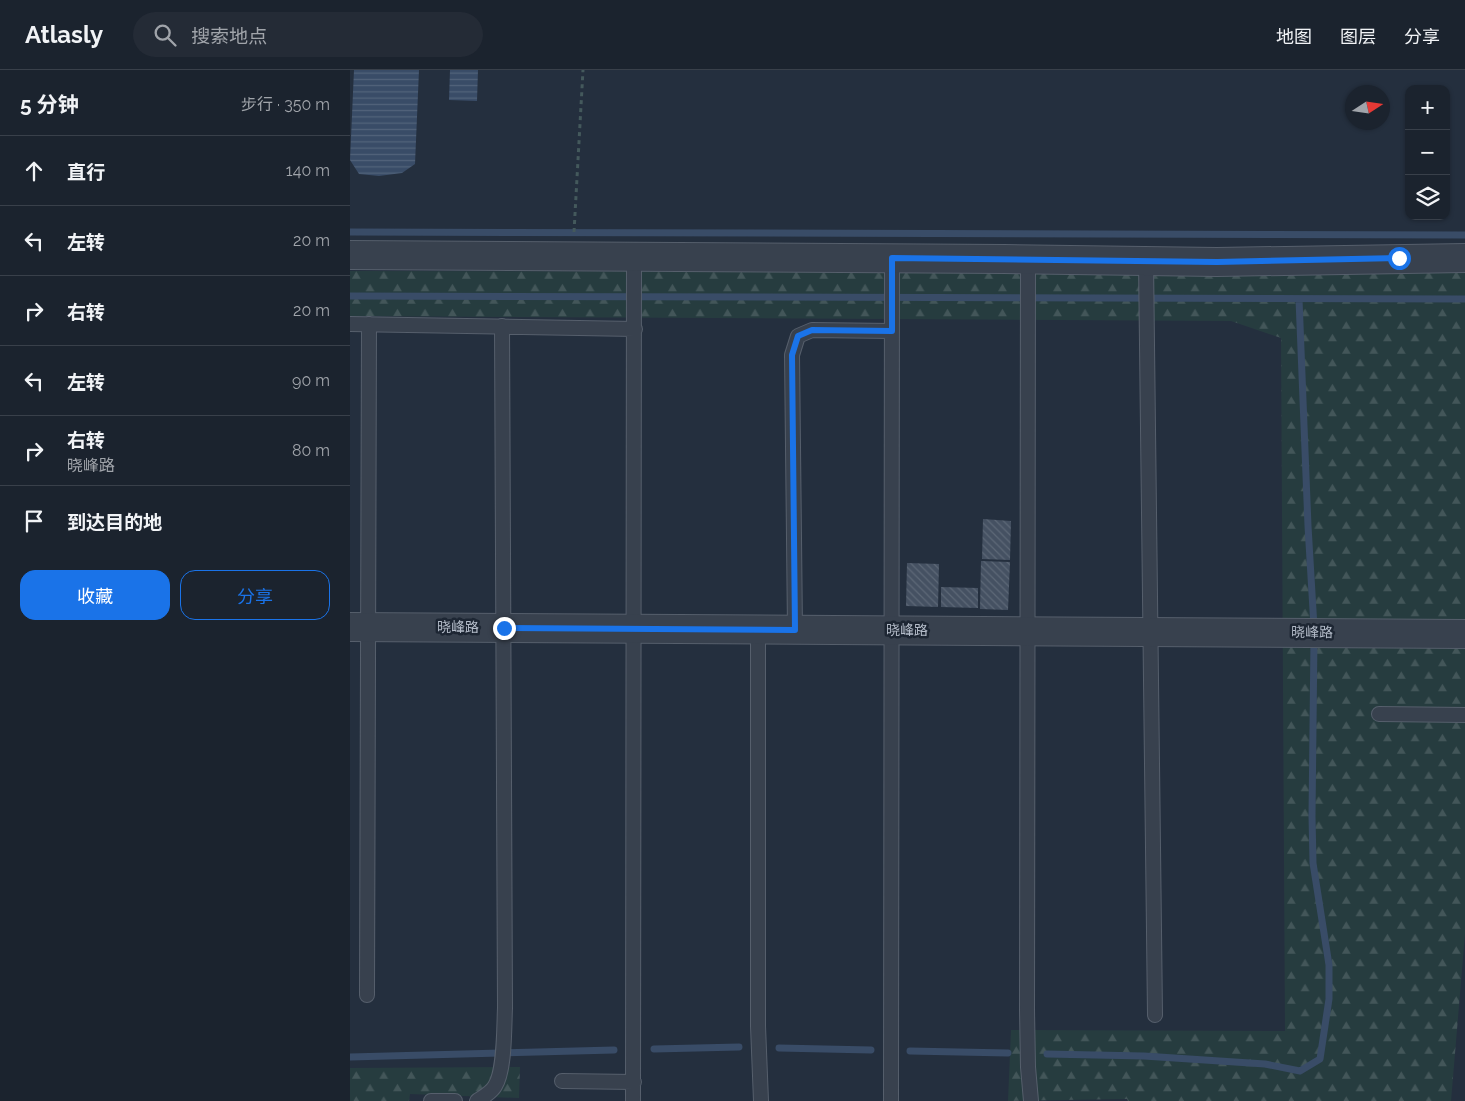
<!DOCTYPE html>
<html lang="zh">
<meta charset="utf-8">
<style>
:root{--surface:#1b232e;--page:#242b36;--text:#f1f3f6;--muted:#a0a4aa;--line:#39404a;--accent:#1a73e8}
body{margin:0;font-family:Raleway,"Noto Sans SC",sans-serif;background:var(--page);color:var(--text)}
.controls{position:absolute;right:15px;top:15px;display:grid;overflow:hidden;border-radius:10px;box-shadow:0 1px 4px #0004}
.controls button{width:45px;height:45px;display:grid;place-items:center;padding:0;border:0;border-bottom:1px solid var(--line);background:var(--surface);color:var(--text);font:25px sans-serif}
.compass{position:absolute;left:995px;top:15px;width:45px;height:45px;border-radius:50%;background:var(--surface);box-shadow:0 1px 4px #0004;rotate:78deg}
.stop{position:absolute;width:15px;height:15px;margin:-11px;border:4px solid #1a73e8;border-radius:50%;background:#fff}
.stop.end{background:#1a73e8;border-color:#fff;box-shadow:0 1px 5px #0008}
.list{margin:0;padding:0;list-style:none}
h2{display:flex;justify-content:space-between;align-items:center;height:65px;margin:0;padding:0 20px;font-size:21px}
h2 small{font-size:16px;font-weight:400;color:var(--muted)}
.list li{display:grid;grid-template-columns:32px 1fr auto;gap:15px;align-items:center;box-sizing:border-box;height:70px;padding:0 20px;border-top:1px solid var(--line)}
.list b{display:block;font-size:19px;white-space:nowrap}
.list p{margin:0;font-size:16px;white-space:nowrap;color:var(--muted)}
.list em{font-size:16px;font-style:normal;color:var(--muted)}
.actions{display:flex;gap:10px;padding:15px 20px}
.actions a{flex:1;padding:11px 0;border:1px solid var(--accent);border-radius:15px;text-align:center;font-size:18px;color:var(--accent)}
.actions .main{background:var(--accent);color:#fff}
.icon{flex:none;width:28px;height:28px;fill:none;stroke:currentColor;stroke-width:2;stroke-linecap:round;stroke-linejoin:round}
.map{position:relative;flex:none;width:1115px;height:1031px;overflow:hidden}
header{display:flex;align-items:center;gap:30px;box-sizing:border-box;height:70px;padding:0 25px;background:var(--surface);border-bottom:1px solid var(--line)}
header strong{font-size:24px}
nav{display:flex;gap:28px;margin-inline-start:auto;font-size:18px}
.search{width:350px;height:45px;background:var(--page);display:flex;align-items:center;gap:12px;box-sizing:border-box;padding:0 18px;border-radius:28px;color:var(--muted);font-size:19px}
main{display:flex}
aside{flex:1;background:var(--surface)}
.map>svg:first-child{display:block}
</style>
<header>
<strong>Atlasly</strong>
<div class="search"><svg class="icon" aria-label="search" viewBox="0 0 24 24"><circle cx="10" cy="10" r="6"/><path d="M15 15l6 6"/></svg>搜索地点</div>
<nav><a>地图</a><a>图层</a><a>分享</a></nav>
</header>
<main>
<aside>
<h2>5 分钟<small>步行 · 350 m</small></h2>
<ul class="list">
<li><svg class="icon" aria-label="ahead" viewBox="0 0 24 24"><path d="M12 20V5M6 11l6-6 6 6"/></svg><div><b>直行</b></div><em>140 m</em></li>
<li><svg class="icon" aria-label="left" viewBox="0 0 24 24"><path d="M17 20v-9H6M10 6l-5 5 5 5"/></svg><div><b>左转</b></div><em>20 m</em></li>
<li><svg class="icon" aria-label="right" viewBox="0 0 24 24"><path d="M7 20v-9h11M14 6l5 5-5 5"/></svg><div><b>右转</b></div><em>20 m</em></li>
<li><svg class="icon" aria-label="left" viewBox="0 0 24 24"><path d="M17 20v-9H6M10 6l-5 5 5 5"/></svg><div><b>左转</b></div><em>90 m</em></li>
<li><svg class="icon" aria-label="right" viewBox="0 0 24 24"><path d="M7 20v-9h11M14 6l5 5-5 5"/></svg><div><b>右转</b><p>晓峰路</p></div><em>80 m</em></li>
<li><svg class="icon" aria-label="arrive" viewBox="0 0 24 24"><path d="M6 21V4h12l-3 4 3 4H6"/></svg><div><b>到达目的地</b></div></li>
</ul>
<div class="actions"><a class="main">收藏</a><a>分享</a></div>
</aside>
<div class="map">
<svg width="1115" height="1031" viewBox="0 0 1115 1031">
<defs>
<pattern id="forest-firs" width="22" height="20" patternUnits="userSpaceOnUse" patternTransform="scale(1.25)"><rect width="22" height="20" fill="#263c3f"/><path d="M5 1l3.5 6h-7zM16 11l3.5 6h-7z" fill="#435659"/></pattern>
<pattern id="water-rules" width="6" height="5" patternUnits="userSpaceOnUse" patternTransform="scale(1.25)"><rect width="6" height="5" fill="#394c67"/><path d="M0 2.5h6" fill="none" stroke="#53647b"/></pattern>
<pattern id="building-back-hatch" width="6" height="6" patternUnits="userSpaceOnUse" patternTransform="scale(1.25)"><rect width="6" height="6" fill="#455162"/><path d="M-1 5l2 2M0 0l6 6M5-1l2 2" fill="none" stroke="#5d6877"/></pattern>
</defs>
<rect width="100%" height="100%" fill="#242f3e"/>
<path fill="url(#forest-firs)" d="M0 201 1115 202V864L1101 1031H778L777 1029 658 1031 661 960 935 961 931 268 881 251 0 246Z
M170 997 169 1028 60 1024 59 1031H0V998Z"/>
<path fill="url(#water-rules)" d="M4 0H69L65 94 52 103 29 106 9 104 0 90Z
M100 0H128L127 31 99 30Z"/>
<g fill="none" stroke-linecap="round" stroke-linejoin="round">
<path stroke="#394c67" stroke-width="7" d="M0 162 1115 165
M0 226 1115 229
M949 229 958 456 964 557
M429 978 521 980
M304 979 389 977
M560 981 658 983
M697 984 794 986 915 994 950 1001 970 989 979 929V895L963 793 962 746 964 568
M0 987 264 980"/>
</g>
<path fill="url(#building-back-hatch)" d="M633 449 661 451 660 490 632 489Z
M631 491 660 492 658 540 630 539Z
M557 493 589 494 588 537 556 536Z
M591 517 628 518V538L591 537Z"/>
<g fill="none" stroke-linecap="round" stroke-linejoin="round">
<defs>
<path id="service" d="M678 189 677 940 678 997 681 1031
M796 191 805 945
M0 254 285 259
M408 559V956L411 1031
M445 560 442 285 448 266 462 260 542 261
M1029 644 1115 645
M17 925 19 254
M212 1011 284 1012
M81 1031H105
M127 1031C133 1027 141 1023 145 1016 155 1001 154 957 155 938L152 256
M283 1031 284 186
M541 1031 542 188"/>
<path id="minor" d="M0 185 654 189 867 192 1115 188
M0 557 1115 564"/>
</defs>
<use href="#service" stroke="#565f6c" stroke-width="16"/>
<use href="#minor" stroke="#565f6c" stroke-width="30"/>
<path stroke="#44595c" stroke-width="3" stroke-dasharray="4 4" stroke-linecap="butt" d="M224 162 233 0"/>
<use href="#service" stroke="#38414e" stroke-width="14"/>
<use href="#minor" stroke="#38414e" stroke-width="28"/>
</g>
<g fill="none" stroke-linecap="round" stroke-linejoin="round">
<path stroke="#1a73e8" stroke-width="6" d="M154 558 445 560 442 285 448 266 462 260 542 261V188L867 192 1049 188"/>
</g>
<g text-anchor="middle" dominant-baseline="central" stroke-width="5" stroke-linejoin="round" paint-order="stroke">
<g font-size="14" fill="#b4bcc9" stroke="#1d2633">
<text x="108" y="557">晓峰路</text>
<text x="557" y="560">晓峰路</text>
<text transform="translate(962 562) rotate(1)">晓峰路</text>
</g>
</g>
</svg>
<div class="controls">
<button>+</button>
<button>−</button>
<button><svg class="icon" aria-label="layers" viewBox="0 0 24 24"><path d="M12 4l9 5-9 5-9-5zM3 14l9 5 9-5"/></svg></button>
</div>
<svg class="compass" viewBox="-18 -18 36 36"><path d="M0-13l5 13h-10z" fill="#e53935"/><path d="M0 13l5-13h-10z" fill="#a0a4aa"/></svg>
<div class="stop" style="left:1049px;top:188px"></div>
<div class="stop end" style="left:154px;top:558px"></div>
</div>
</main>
